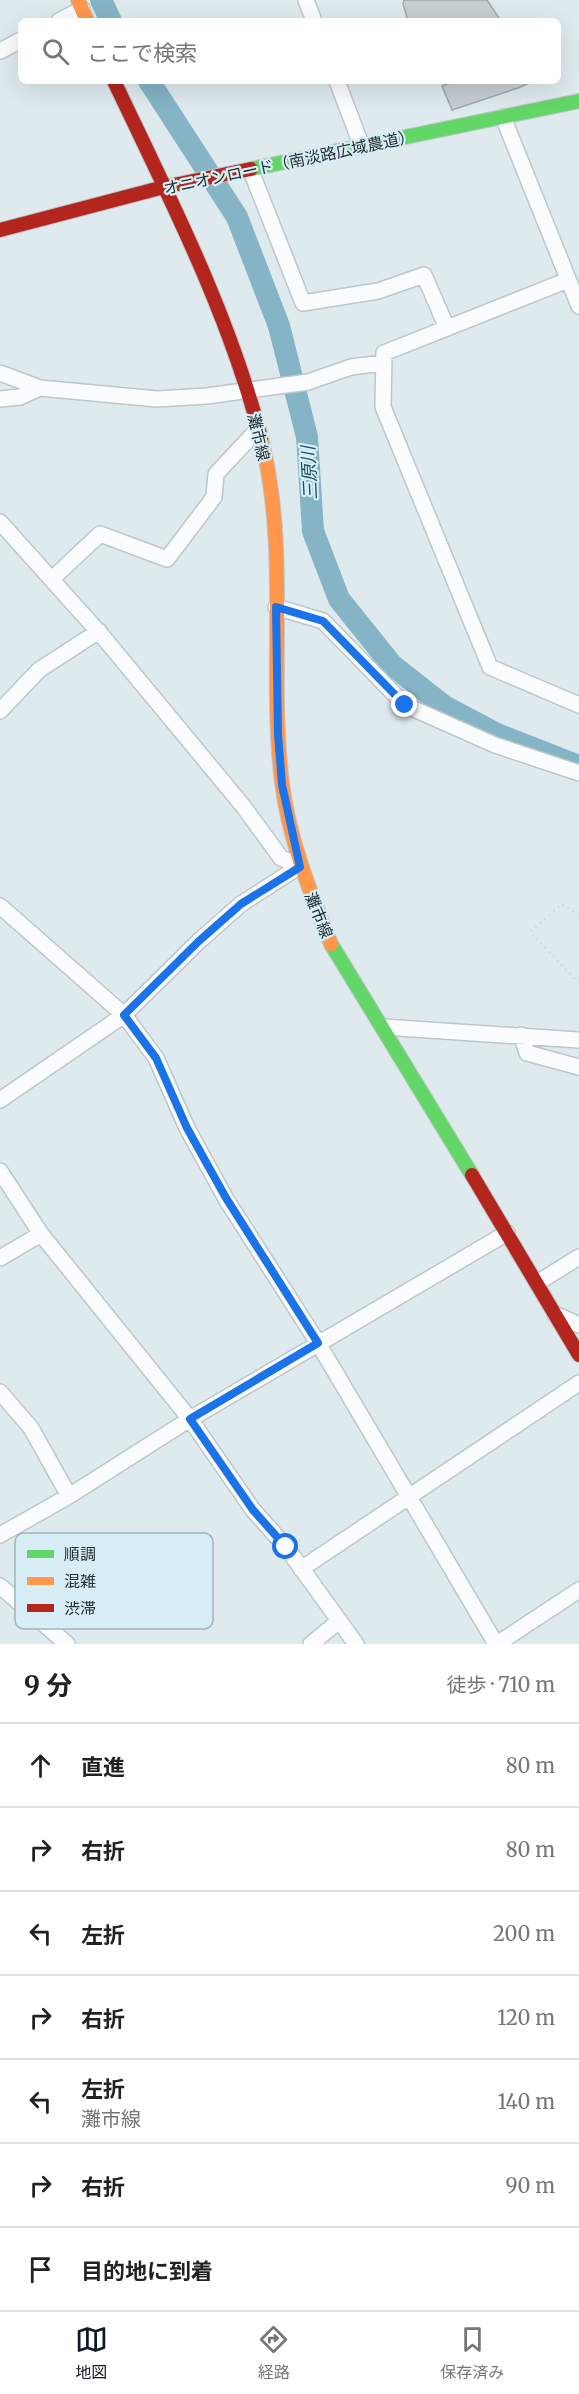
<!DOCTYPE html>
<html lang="ja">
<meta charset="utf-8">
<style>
:root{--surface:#fff;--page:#f6f6f6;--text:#222;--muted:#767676;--line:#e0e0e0;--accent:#111827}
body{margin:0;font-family:Merriweather,"Noto Sans JP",serif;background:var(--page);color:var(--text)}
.stop{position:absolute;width:18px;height:18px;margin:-14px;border:4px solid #1a73e8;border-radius:50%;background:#fff}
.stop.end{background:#1a73e8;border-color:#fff;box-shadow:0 2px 6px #0008}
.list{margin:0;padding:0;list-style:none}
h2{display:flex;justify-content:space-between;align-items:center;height:78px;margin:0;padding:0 24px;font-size:26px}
h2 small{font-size:20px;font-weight:400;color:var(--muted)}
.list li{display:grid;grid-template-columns:39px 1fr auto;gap:18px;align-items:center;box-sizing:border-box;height:84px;padding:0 24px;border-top:2px solid var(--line)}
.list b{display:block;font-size:22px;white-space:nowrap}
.list p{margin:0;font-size:20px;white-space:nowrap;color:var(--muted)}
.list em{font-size:20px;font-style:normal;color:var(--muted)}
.icon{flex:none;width:33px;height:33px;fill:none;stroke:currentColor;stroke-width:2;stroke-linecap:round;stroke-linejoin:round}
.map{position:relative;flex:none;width:579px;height:1644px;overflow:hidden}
.search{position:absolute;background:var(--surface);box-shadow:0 6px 24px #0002;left:18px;right:18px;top:18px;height:66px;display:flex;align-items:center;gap:15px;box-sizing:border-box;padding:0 21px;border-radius:9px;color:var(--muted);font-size:22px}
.sheet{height:666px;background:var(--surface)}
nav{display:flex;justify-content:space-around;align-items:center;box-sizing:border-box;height:84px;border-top:2px solid var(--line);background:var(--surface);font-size:16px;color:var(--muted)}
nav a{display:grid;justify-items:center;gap:3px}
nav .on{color:var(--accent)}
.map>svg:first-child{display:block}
</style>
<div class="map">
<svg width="579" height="1644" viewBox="0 0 579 1644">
<rect width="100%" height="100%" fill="#dfeaef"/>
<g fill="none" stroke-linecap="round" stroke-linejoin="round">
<path stroke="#84b4c5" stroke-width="22" d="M101 0 111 21
M149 81 237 217 279 326 307 437 313 531 339 599 392 665 444 706 497 734 579 766"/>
</g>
<path fill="#c6ced2" stroke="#9ea7aa" stroke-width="1.5" d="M404 0H487L501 21H408L403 4Z
M455 81H534L518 88 452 110 442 86Z"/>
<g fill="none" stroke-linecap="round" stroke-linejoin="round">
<defs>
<path id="street" d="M306 0 314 21
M59 21 82 9
M0 51 21 40
M337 81 362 147
M503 117 579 306
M251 171 303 303 378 291 424 275 447 328
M568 280 384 353 383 407 490 667 579 705
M0 373 40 388
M0 399 20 397 40 388 157 399 207 396 308 382 351 367 383 363
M0 522 104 638 243 806 281 858 300 866
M52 579 100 534 167 559 214 497 216 474 258 429
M276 607 323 621 405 705 495 745 579 773
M0 711 39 670 99 631
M0 906 124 1015 156 1058 187 1128 226 1199 318 1343 496 1644
M384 1027 579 1040
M521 1035 527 1053 579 1067
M0 1100 124 1015 199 941 241 904 300 866
M0 1171 41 1234 190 1419 253 1510 286 1547 356 1644
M0 1258 41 1234
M537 1283 579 1257
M555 1314 579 1325
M0 1392 31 1428 69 1496 0 1535
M69 1496 190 1419 507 1233
M301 1569 579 1383
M0 1586 67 1644
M311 1644 339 1621
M497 1644 579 1590"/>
<path id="fast" d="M251 169 579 101
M331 944 472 1175"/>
<path id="slow" d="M78 0 87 21
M261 438C290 551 268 669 282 783 289 839 310 892 331 944"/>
<path id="jam" d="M114 81C169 197 229 313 261 438
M0 230 164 187 251 169
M472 1175 579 1355"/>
</defs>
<use href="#street" stroke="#bdc6ca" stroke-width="18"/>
<use href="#fast" stroke="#bdc6ca" stroke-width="16"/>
<use href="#slow" stroke="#bdc6ca" stroke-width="16"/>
<use href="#jam" stroke="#bdc6ca" stroke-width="16"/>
<path stroke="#d1d4d5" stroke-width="2" stroke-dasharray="1.5 4.5" stroke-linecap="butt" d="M579 915 562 904 530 932 579 983"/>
<use href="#street" stroke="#fafcfd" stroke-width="15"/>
<use href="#fast" stroke="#63d668" stroke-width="14"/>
<use href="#slow" stroke="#ff974d" stroke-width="14"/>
<use href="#jam" stroke="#b3261e" stroke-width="14"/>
</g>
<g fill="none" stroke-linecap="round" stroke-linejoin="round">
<path stroke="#1a73e8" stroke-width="8" d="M286 1547 253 1510 190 1419 318 1343 226 1198 187 1128 156 1058 124 1015 199 941 241 904 300 867 282 785 278 734 276 607 323 621 405 705"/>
</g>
<g text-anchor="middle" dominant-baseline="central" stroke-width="4.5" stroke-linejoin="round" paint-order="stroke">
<g font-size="16" fill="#252e31" stroke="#d8eef6">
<text transform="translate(289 162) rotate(-12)">オニオンロード（南淡路広域農道）</text>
<text transform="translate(259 437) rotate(77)">灘市線</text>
<text transform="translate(319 915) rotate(68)">灘市線</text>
</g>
<g font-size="18" font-style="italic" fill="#1b5162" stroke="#d8eef6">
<text transform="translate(309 473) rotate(-93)">三原川</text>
</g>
</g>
<rect x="15" y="1533" width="198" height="96" rx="9" fill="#d8eef6" stroke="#a2b4bb" stroke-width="1.5"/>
<rect x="27" y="1550" width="27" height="8" fill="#63d668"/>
<rect x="27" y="1577" width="27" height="8" fill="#ff974d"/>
<rect x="27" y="1604" width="27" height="8" fill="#b3261e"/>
<g font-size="16" fill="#252e31">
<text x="64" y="1560">順調</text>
<text x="64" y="1587">混雑</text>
<text x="64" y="1614">渋滞</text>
</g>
</svg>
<div class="stop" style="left:286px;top:1547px"></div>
<div class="stop end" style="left:405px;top:705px"></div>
<div class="search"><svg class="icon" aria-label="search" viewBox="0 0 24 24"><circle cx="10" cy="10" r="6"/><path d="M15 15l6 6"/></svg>ここで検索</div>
</div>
<section class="sheet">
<h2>9 分<small>徒歩 · 710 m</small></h2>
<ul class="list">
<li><svg class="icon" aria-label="ahead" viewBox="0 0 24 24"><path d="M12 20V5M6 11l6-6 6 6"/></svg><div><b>直進</b></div><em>80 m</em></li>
<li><svg class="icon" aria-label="right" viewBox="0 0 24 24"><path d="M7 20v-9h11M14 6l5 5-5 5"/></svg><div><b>右折</b></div><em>80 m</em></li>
<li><svg class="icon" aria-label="left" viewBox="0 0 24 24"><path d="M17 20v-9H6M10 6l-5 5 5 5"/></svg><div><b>左折</b></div><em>200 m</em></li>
<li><svg class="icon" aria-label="right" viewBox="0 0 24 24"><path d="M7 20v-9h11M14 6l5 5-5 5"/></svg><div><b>右折</b></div><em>120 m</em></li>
<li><svg class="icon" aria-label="left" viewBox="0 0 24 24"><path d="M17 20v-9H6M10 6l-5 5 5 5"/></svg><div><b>左折</b><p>灘市線</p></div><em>140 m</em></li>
<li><svg class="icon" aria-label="right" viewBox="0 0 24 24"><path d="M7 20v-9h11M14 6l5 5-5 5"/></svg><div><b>右折</b></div><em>90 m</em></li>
<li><svg class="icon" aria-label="arrive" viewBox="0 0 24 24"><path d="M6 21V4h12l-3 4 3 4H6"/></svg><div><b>目的地に到着</b></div></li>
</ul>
</section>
<nav>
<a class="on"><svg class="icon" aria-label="map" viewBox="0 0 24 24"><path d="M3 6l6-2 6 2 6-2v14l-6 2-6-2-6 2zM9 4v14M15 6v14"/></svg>地図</a>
<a><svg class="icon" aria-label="directions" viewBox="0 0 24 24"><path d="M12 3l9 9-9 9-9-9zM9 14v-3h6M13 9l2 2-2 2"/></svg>経路</a>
<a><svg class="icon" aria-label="saved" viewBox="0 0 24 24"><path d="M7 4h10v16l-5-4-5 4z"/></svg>保存済み</a>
</nav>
